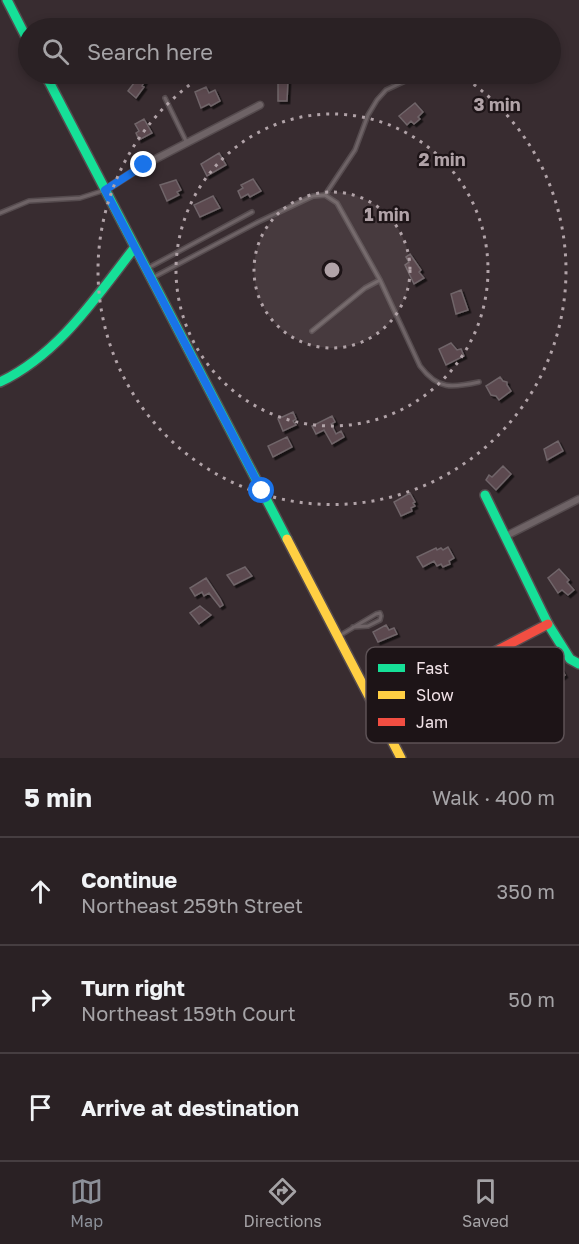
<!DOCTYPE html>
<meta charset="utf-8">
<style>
:root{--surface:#2a2124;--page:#362e31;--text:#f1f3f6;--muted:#a5a3a6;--line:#463e41;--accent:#8c9099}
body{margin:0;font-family:"Golos Text",sans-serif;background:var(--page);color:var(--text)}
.stop{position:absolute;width:18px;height:18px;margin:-14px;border:4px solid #1a73e8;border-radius:50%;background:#fff}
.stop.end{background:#1a73e8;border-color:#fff;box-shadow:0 2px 6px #0008}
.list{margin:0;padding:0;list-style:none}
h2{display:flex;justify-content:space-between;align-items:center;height:78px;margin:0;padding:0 24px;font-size:26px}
h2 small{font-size:20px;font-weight:400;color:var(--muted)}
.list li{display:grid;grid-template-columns:39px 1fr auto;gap:18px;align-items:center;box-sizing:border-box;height:108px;padding:0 24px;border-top:2px solid var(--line)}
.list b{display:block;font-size:22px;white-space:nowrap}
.list p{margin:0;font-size:20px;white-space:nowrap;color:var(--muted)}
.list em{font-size:20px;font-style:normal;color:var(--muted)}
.icon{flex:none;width:33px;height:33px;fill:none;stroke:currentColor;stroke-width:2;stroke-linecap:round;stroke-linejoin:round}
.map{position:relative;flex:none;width:579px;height:758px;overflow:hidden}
.search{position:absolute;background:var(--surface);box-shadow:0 3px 9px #0003;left:18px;right:18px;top:18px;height:66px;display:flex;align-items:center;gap:15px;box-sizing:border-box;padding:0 21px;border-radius:33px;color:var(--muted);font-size:22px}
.sheet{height:402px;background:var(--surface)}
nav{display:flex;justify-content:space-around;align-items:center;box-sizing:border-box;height:84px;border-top:2px solid var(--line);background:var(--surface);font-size:16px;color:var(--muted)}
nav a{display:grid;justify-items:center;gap:3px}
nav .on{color:var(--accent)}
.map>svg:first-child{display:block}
</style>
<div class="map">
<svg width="579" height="758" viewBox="0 0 579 758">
<defs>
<filter id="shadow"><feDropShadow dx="2.5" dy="2.5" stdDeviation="0" flood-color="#0009"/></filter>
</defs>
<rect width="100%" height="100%" fill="#382c30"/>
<path fill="#5b484f" stroke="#706569" stroke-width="1.5" filter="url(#shadow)" d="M127 74H138L146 79 142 86 144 87 136 98 128 91 134 83 132 81 134 78Z
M278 79 288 80 287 101H278Z
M206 87 209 93 215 90 220 101 211 106 209 104 201 108 195 92Z
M415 103 423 112 418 117 420 119 414 124 411 121 407 125 399 116Z
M144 119 152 133 139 140 136 133 139 131 135 124Z
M219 153 226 165 207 176 201 164Z
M253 179 261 191 250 197 248 194 241 198 238 191 243 188 241 185Z
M176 180 181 190 177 192 179 195 167 201 160 185Z
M213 196 220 208 200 217 194 205Z
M410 254 421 270 419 272 424 278 414 284 405 265 409 262 406 257Z
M461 290 468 310 456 314 451 294Z
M451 343 457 350 461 349 464 356 446 365 439 349Z
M500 377 503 381 507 382V385L511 391 499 400 496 396 491 395 486 386Z
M293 412 296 419 293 421 296 425 283 431 278 419Z
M332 416 335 422 331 424 336 434 341 431 344 437 332 444 324 430 316 434 312 426Z
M287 437 292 447 273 457 268 446Z
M558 441 563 451 547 460 544 449Z
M503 466 511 474 496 490 486 480 489 475 492 477Z
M410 493 415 502 413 503 415 506 411 508 412 511 401 516 394 502Z
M448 547 454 558 449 561 450 564 443 567 441 564 437 566 434 561 423 567 417 557 436 548 437 550 441 548 443 550Z
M245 567 252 576 234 585 227 575Z
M559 569 569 580 567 582 574 590 568 595 562 590 558 593 548 578Z
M206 578 220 599 223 605 220 607 209 593 204 596 202 592 195 596 190 588Z
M200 606 211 615 199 624 190 613Z
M386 625 389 630 394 628 397 634 378 642 373 632Z
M559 665 565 675 551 685 549 683 545 686 540 678 549 668H555Z"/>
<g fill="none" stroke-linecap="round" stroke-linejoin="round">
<defs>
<path id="lane" d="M165 98 186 141
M325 195 337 203 380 280 420 366C438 390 452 388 479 382
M325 195 355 150 368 115 377 100 386 90 420 74
M0 213 29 201 80 198 102 191
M148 268 252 212
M152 278 258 222 313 196 325 195
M312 331 365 288 380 280
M339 636 376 614 380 613 381 616 380 620 368 626 353 627"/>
<path id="street" d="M105 190 144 165 260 105
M506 536 579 499"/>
<path id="fast" d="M7 0 28 41
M45 74 287 539
M0 382C59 354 96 297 135 247
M485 495 548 624 570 659 579 664"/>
<path id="slow" d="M287 539 401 758"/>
<path id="jam" d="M377 713 548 624"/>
</defs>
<use href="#lane" stroke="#554b4e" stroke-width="6"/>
<use href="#street" stroke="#554b4e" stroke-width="9"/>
<use href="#fast" stroke="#554b4e" stroke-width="12"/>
<use href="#slow" stroke="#554b4e" stroke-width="12"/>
<use href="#jam" stroke="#554b4e" stroke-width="12"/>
<use href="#lane" stroke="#6e6366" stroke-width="3"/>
<use href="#street" stroke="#6e6366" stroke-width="6"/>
<use href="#fast" stroke="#16e098" stroke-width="9"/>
<use href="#slow" stroke="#ffcf43" stroke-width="9"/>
<use href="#jam" stroke="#f24e42" stroke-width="9"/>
</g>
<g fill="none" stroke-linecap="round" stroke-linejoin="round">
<path stroke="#1a73e8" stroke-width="8" d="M144 165 105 190 262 491"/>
</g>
<circle cx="332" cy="270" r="78" fill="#b1a3a8" fill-opacity=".12"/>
<g fill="none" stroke="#b1a3a8" stroke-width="3" stroke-dasharray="3 6">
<circle cx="332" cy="270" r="78"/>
<circle cx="332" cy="270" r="156"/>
<path d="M459 74A234 234 0 1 1 205 74"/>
</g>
<rect x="366" y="647" width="198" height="96" rx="9" fill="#1d1417" stroke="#5d5256" stroke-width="1.5"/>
<rect x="378" y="664" width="27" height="8" fill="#16e098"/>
<rect x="378" y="691" width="27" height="8" fill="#ffcf43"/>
<rect x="378" y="718" width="27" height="8" fill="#f24e42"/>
<g font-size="16" fill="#f2e3e8">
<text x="416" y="674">Fast</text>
<text x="416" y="701">Slow</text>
<text x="416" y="728">Jam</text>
</g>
<circle cx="332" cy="270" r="9" fill="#b1a3a8" stroke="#1d1417" stroke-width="3"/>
<g font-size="18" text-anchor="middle" font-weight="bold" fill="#b1a3a8" stroke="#1d1417" stroke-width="4.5" stroke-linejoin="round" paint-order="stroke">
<text x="497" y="111">3 min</text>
<text x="442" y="166">2 min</text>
<text x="387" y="221">1 min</text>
</g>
</svg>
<div class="stop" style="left:262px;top:491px"></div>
<div class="stop end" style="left:144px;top:165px"></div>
<div class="search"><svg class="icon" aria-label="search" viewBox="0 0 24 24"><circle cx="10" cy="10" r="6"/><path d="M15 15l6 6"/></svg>Search here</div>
</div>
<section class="sheet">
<h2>5 min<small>Walk · 400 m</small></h2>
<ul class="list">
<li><svg class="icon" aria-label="ahead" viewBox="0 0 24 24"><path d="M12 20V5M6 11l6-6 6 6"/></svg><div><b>Continue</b><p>Northeast 259th Street</p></div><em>350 m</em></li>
<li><svg class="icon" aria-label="right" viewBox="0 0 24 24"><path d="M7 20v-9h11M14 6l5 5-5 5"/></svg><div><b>Turn right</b><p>Northeast 159th Court</p></div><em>50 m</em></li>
<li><svg class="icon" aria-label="arrive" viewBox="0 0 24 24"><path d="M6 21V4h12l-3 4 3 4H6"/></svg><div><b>Arrive at destination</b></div></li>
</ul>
</section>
<nav>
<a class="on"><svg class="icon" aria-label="map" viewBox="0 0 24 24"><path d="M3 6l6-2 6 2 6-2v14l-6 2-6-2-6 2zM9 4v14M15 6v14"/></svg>Map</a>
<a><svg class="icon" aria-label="directions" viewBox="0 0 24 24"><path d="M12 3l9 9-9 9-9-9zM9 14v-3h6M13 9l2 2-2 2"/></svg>Directions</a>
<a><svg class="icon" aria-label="saved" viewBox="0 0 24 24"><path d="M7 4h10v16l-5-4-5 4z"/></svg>Saved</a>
</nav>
